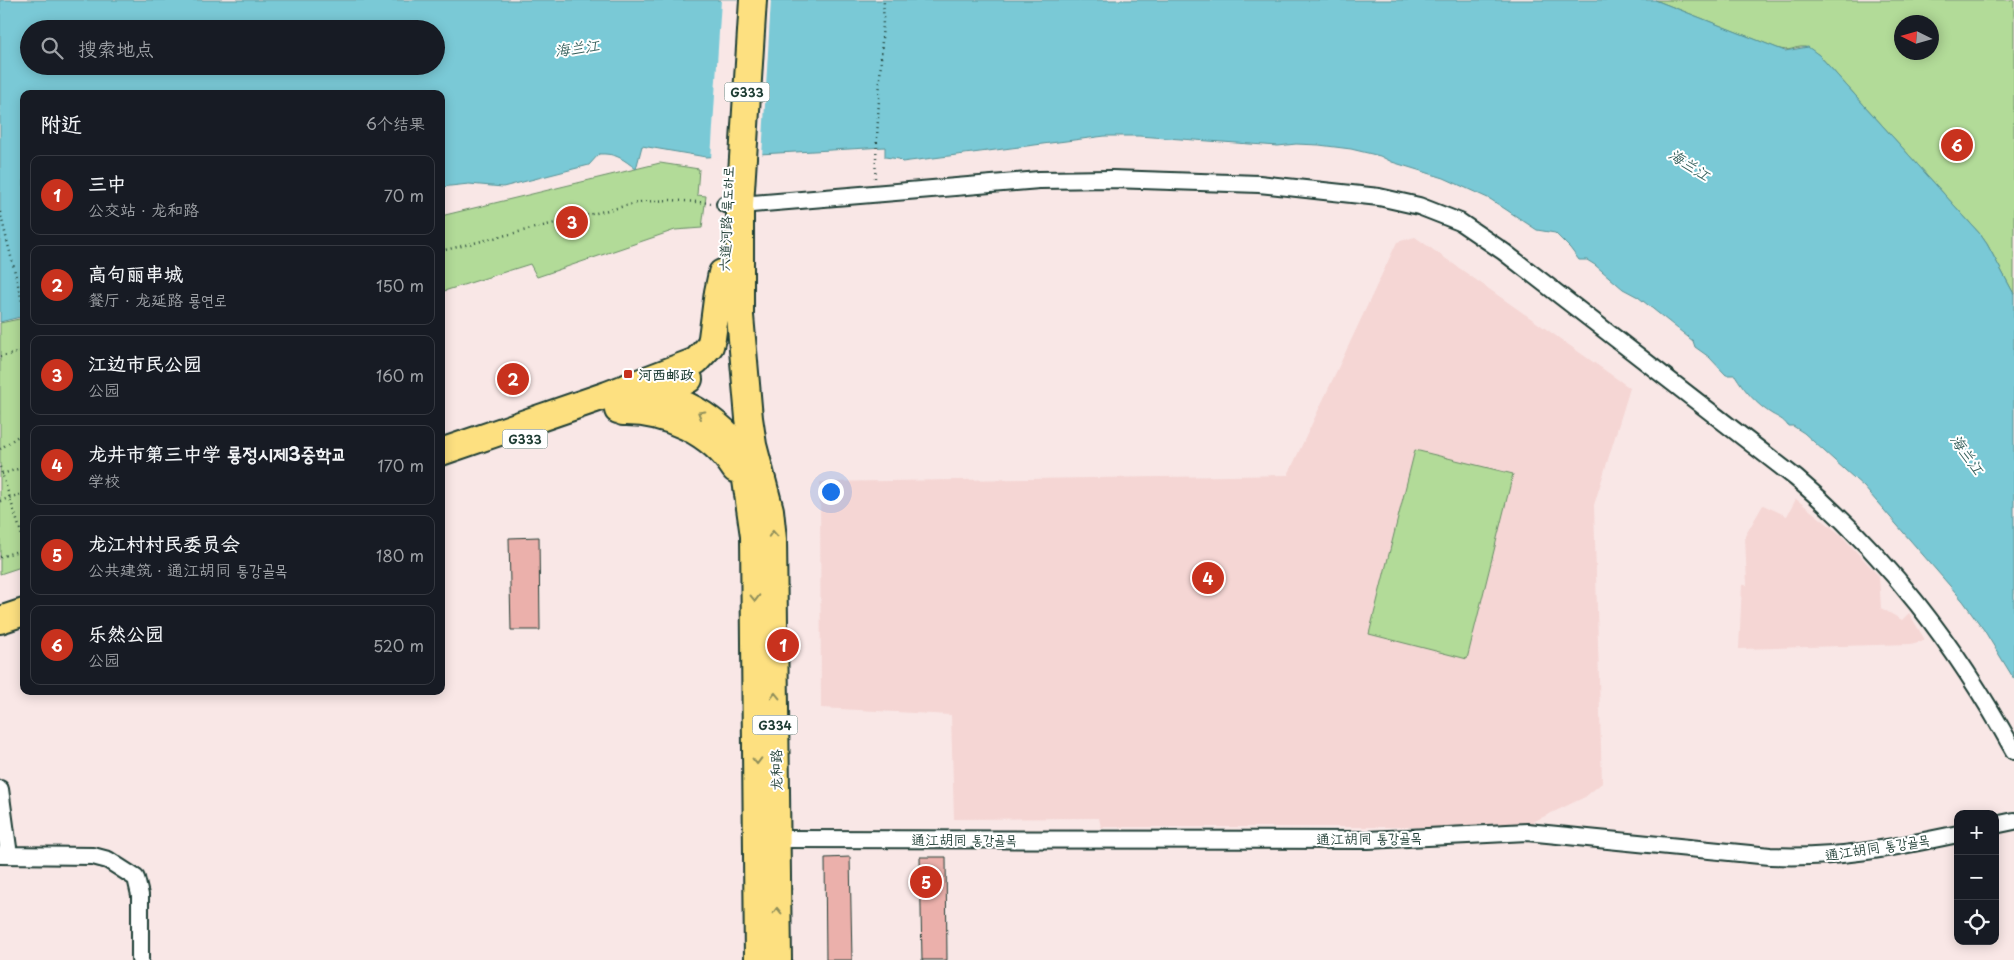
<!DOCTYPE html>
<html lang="zh">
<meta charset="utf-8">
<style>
:root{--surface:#171b24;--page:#20242c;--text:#f1f3f6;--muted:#9ea1a6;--line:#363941;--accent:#c8321e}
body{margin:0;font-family:"Playpen Sans","LXGW WenKai TC","Poor Story",sans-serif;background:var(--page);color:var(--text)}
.controls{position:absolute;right:15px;bottom:15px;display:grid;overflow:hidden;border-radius:10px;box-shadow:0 2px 12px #0003}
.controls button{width:45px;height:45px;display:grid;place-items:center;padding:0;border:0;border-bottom:1px solid var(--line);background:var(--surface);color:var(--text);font:25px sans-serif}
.compass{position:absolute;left:1894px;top:15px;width:45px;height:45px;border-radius:50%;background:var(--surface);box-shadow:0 2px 12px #0003;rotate:275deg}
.you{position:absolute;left:830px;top:491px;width:18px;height:18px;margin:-12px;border:4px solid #fff;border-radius:50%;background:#1a73e8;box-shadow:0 0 0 8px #1a73e833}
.badge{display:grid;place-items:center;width:32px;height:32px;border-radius:50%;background:var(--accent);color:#fff;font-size:16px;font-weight:700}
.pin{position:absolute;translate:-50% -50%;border:2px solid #fff;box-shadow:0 1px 5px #0006}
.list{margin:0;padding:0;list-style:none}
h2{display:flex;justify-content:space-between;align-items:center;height:65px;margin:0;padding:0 20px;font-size:21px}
h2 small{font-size:16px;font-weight:400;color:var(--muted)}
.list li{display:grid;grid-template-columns:32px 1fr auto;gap:15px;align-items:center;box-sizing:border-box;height:80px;margin:0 10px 10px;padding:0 10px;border:1px solid var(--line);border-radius:10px}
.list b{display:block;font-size:19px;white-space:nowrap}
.list p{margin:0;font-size:16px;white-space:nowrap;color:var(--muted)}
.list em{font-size:16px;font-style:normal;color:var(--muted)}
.icon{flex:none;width:28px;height:28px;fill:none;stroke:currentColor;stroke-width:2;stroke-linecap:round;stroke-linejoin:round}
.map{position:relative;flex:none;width:2014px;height:960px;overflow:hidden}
.search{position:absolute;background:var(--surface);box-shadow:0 2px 12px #0003;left:20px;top:20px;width:425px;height:55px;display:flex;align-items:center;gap:12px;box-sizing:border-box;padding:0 18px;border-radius:28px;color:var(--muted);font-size:19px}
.panel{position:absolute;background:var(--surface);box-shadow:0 2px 12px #0003;left:20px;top:90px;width:425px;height:605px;border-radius:10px}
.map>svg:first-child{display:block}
</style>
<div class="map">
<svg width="2014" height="960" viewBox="0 0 2014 960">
<rect width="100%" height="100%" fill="#f9e7e6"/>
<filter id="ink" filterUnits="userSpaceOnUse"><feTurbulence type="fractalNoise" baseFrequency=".02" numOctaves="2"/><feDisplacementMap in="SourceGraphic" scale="10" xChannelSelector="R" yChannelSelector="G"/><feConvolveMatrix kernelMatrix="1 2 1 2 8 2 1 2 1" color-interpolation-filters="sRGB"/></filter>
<g filter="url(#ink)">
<path fill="#f5d6d4" d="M1415 237 1630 388 1594 505 1602 783 1585 797 1522 827H1101L1099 818 954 819 951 715 821 708 820 482 1288 475 1397 242Z
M1796 499 1840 534 1879 576 1881 608 1902 620 1909 613 1925 640 1911 644 1739 649 1742 585H1747L1745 536 1763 505 1787 516Z"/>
<path fill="#b2db98" stroke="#688c66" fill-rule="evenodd" d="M1655 0H2014V294L1987 244 1980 234 1819 55C1814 53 1810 48 1805 47 1793 46 1791 53 1777 48ZM1902 22H1932V52H1902Z
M660 163 699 169 697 195 706 196 702 228 675 230 537 277 530 264 441 292V216Z
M24 318V566L0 574V323Z
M1415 450 1513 474 1467 659 1369 634Z"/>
<path fill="#7ac9d6" stroke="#569195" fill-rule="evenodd" d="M0 0H1655L1785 51 1808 47 1819 55 1980 234 1987 244 2014 294V679L1984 630 1963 601 1864 487 1804 433 1793 426H1788C1783 419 1779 418 1772 414 1757 405 1744 390 1735 375H1726L1709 357 1695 347 1693 341 1638 297 1623 289 1595 265 1587 260H1579L1570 248 1555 233 1537 230 1490 199 1444 178 1392 162 1380 156 1351 149 1319 145 1296 144 1278 146 1139 136H1105L902 162 899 159 885 157V147L706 157 642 146 636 169C623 159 616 153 599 154L589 165 503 187 469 184 441 187V94H24V316L0 322ZM29 29H436V66H29Z"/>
<path fill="#f9e7e6" d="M721 0H771L762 157 711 159Z"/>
<path fill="#ebb0ab" stroke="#1f3d34" d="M539 537 540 630H511L509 538Z
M850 857 852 960H826L825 858Z
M920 857H946L947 960H922Z"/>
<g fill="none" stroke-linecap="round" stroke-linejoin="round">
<defs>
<path id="minor" d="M725 204 740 205 1039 180 1112 179 1259 184 1379 197 1419 206 1460 222 1504 252 1796 478C1888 556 1956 646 2014 751
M0 789 9 855
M1995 825 2014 821
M776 839 1368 840 1527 832 1770 856C1838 859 1892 848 1958 834
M0 855 93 856 108 860 136 878 140 895V960"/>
<path id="trunk" d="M753 0 740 205V316L749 418 753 445 770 510 773 539 778 960
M648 395C693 399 733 432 755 470
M618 410 658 396 689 379
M623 412C666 411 712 433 735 469
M441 452 607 395 696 361 710 346 712 338 718 292 722 273
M744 466 754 536 758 960
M0 620 24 612"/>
</defs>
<use href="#minor" stroke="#1f3d34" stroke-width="20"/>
<use href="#trunk" stroke="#1f3d34" stroke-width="30"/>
<path stroke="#1f3d34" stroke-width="2.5" stroke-dasharray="1 4" stroke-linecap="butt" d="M875 178 884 0
M0 212 24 309
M441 251 641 202 670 200 711 203
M0 357 24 351
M0 449 24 432
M0 467 24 542
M2 474 24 467
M0 501 24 493
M0 557 24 549"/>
<use href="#minor" stroke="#fff" stroke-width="16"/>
<use href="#trunk" stroke="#fde080" stroke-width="26"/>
</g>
<defs><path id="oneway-chevron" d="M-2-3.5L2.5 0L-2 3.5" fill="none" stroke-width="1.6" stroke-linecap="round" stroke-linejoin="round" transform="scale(1.25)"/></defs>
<g stroke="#8e8e5a">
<use href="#oneway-chevron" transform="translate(701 414) rotate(-150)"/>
<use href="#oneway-chevron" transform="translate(773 534) rotate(-93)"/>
<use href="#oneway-chevron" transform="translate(755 598) rotate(89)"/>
<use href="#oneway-chevron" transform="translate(775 696) rotate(-91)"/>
<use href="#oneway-chevron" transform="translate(757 761) rotate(89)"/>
<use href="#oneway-chevron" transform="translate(777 911) rotate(-91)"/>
</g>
</g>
<rect fill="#c8321e" stroke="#fff" stroke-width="2" x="623" y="369" width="10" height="10" rx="2.5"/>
<g text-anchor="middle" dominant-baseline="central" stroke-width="4" stroke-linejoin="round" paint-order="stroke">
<g fill="#fff" stroke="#627771" stroke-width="1">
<rect x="724.5" y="82.5" width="45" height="19" rx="4"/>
<rect x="502.5" y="429.5" width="45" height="19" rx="4"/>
<rect x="752.5" y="715.5" width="45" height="19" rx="4"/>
</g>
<g font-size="12" font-weight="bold" fill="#1f3d34">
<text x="747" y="92">G333</text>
<text x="525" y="439">G333</text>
<text x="775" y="725">G334</text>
</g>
<g font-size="14" fill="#1f3d34" stroke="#fff">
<text transform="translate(726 219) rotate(-88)">六道河路 륙도하로</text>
<text transform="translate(776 770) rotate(-91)">龙和路</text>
<text transform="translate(1369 838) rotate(-1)">通江胡同 통강골목</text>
<text x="964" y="839">通江胡同 통강골목</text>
<text transform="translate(1877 847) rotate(-9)">通江胡同 통강골목</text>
</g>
<g font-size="14" font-weight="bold" fill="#1f3d34" stroke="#fff" text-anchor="start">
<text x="638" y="374">河西邮政</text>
</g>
<g font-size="15" font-style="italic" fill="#36605c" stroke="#fff">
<text transform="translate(577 47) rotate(-8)">海兰江</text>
<text transform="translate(1690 164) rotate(33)">海兰江</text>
<text transform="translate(1968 454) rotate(55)">海兰江</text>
</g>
</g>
</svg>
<div class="controls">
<button>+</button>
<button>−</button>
<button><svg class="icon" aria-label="locate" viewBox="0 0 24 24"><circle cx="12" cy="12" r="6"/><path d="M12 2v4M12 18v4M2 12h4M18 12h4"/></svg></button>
</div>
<svg class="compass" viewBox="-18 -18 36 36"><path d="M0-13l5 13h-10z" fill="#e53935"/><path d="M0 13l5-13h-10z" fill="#9ea1a6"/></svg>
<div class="you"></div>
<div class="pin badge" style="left:783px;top:645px">1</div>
<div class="pin badge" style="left:513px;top:379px">2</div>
<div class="pin badge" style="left:572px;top:222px">3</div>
<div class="pin badge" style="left:1208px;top:578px">4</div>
<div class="pin badge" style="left:926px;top:882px">5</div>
<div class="pin badge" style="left:1957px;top:145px">6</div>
<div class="search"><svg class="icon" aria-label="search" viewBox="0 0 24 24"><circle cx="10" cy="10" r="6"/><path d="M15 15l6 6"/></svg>搜索地点</div>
<section class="panel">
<h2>附近<small>6个结果</small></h2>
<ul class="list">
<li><span class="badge">1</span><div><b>三中</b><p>公交站 · 龙和路</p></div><em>70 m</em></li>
<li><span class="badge">2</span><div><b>高句丽串城</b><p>餐厅 · 龙延路 룡연로</p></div><em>150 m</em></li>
<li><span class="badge">3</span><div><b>江边市民公园</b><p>公园</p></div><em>160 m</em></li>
<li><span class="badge">4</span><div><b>龙井市第三中学 룡정시제3중학교</b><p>学校</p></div><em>170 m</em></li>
<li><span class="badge">5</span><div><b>龙江村村民委员会</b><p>公共建筑 · 通江胡同 통강골목</p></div><em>180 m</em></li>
<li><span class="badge">6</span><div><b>乐然公园</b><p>公园</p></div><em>520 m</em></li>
</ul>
</section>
</div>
